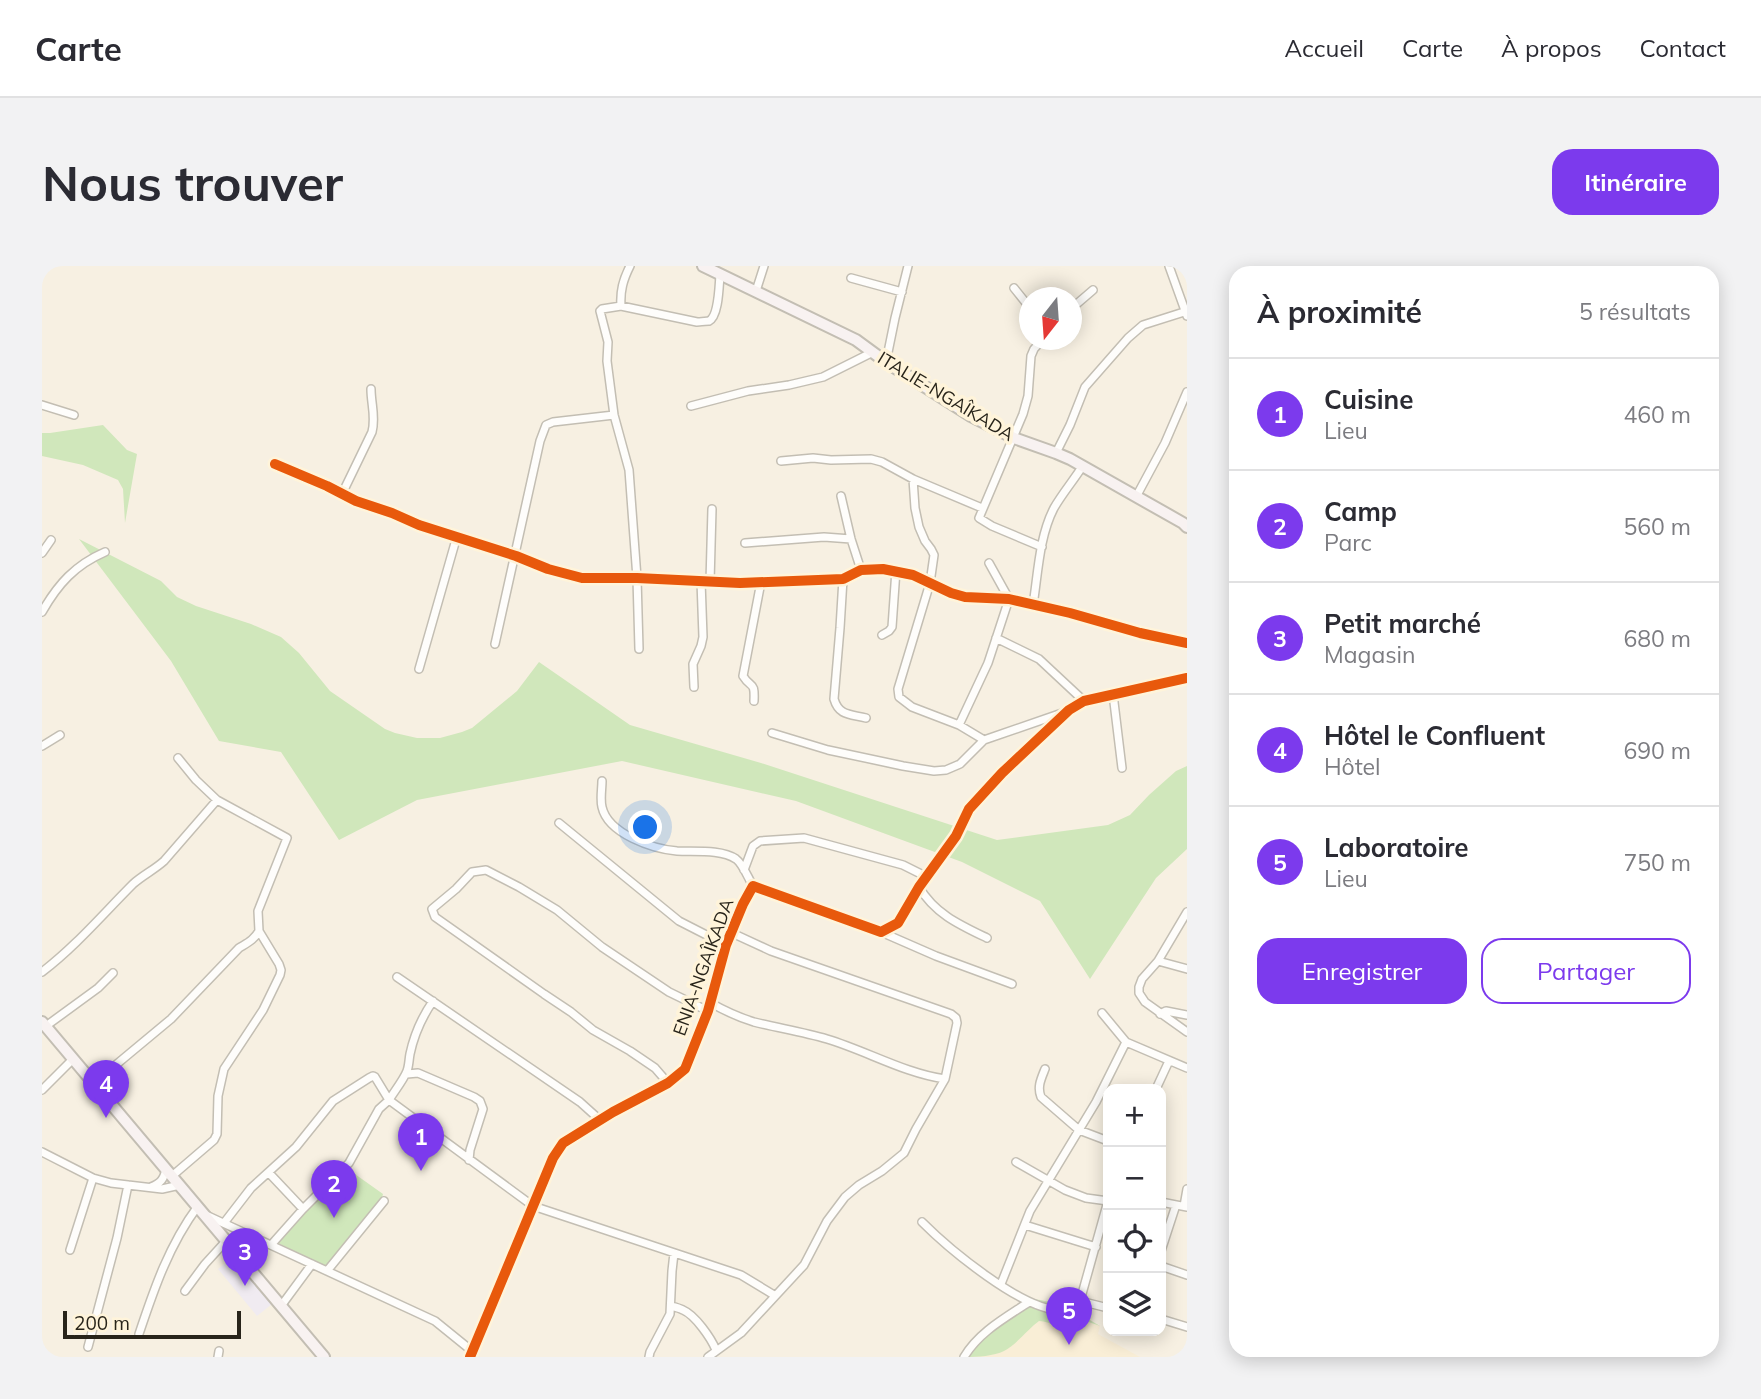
<!DOCTYPE html>
<html lang="fr">
<meta charset="utf-8">
<style>
:root{--surface:#fff;--page:#f2f2f3;--text:#2b2b33;--muted:#7c7c81;--line:#e1e1e2;--accent:#7c3aed}
body{margin:0;font-family:Mulish,sans-serif;background:var(--page);color:var(--text)}
.controls{position:absolute;right:21px;bottom:21px;display:grid;overflow:hidden;border-radius:14px;box-shadow:0 4px 18px #0003}
.controls button{width:63px;height:63px;display:grid;place-items:center;padding:0;border:0;border-bottom:2px solid var(--line);background:var(--surface);color:var(--text);font:35px sans-serif}
.compass{position:absolute;left:977px;top:21px;width:63px;height:63px;border-radius:50%;background:var(--surface);box-shadow:0 4px 18px #0003;rotate:197deg}
.scale{position:absolute;left:21px;bottom:18px;width:178px;box-sizing:border-box;padding-left:7px;border:4px solid #28241a;border-top:0;font-size:19px;line-height:24px;white-space:nowrap;color:#28241a;-webkit-text-stroke:5px #fff4da;paint-order:stroke}
.you{position:absolute;left:604px;top:562px;width:24px;height:24px;margin:-18px;border:5px solid #fff;border-radius:50%;background:#1a73e8;box-shadow:0 0 0 10px #1a73e833}
.badge{display:grid;place-items:center;width:46px;height:46px;border-radius:50%;background:var(--accent);color:#fff;font-size:23px;font-weight:700}
.pin{position:absolute;translate:-50% -58px;filter:drop-shadow(0 2px 4px #0008)}
.pin::after{content:'';position:absolute;top:37px;width:24px;height:21px;background:inherit;clip-path:polygon(0 0,100% 0,50% 100%)}
.list{margin:0;padding:0;list-style:none}
h2{display:flex;justify-content:space-between;align-items:center;height:91px;margin:0;padding:0 28px;font-size:30px}
h2 small{font-size:23px;font-weight:400;color:var(--muted)}
.list li{display:grid;grid-template-columns:46px 1fr auto;gap:21px;align-items:center;box-sizing:border-box;height:112px;padding:0 28px;border-top:2px solid var(--line)}
.list b{display:block;font-size:26px;white-space:nowrap}
.list p{margin:0;font-size:23px;white-space:nowrap;color:var(--muted)}
.list em{font-size:23px;font-style:normal;color:var(--muted)}
.actions{display:flex;gap:14px;padding:21px 28px}
.actions a{flex:1;padding:16px 0;border:2px solid var(--accent);border-radius:21px;text-align:center;font-size:24px;color:var(--accent)}
.actions .main{background:var(--accent);color:#fff}
.icon{flex:none;width:38px;height:38px;fill:none;stroke:currentColor;stroke-width:2;stroke-linecap:round;stroke-linejoin:round}
.map{position:relative;flex:none;width:1145px;height:1091px;overflow:hidden;border-radius:21px}
header{display:flex;align-items:center;gap:42px;box-sizing:border-box;height:98px;padding:0 35px;background:var(--surface);border-bottom:2px solid var(--line)}
header strong{font-size:33px}
nav{display:flex;gap:38px;margin-inline-start:auto;font-size:24px}
.intro{display:flex;align-items:center;justify-content:space-between;box-sizing:border-box;height:168px;padding:0 42px}
h1{margin:0;font-size:49px}
.button{padding:18px 32px;border-radius:21px;background:var(--accent);color:#fff;font-size:24px;font-weight:700}
main{display:flex;gap:42px;padding:0 42px}
aside{flex:1;background:var(--surface);border-radius:21px;box-shadow:0 4px 18px #0003}
.map>svg:first-child{display:block}
</style>
<header>
<strong>Carte</strong>
<nav><a>Accueil</a><a>Carte</a><a>À propos</a><a>Contact</a></nav>
</header>
<div class="intro"><h1>Nous trouver</h1><a class="button">Itinéraire</a></div>
<main>
<div class="map">
<svg width="1145" height="1091" viewBox="0 0 1145 1091">
<rect width="100%" height="100%" fill="#f7f0e2"/>
<path fill="#f0ebf1" d="M192 991 230 1038 215 1050 176 1003Z"/>
<path fill="#f9eed6" d="M998 1034 1034 1045 1058 1060 1056 1068 1098 1091H923Z"/>
<path fill="#d0e7bb" d="M61 159 85 184 95 188 83 257 81 223 76 214 41 199 0 190V167H8Z
M37 273 119 315 135 331 154 340 209 358 239 371 257 387 288 425 343 463 353 467 375 472H398L420 466 430 462 475 425 497 396 588 459 719 497 955 574 1066 559 1088 549 1107 529 1134 505 1145 500V583L1114 612 1048 713 998 635 920 596 754 535 580 495 375 534 297 574 239 486 177 475 129 395Z
M303 901 341 928 337 943 288 1003 234 976Z
M991 1033C1015 1035 1038 1048 1058 1060L1041 1054 1038 1060 1030 1067C1018 1065 1009 1055 997 1055 986 1063 974 1079 962 1085 952 1090 936 1091 923 1091L943 1066Z"/>
<g fill="none" stroke-linecap="round" stroke-linejoin="round">
<defs>
<path id="street" d="M1127 0 1145 50
M809 12 860 26
M972 22 988 42
M714 25 722 0
M579 40C578 25 581 14 588 0
M1030 42 1051 24
M844 96 853 52 866 0
M0 139 32 149
M649 140 706 125 747 119 781 111 831 86
M1014 187 1028 159 1043 121 1086 72 1101 59 1145 45
M739 195 771 192 789 194 829 193 840 196 871 213 940 242
M233 198 285 220 314 235 350 247 377 259 474 290 506 303 540 312H595L698 317 801 313 819 304 841 303 871 309 909 327 923 331 967 333 1028 347 1098 367 1145 377
M871 213 873 242 877 261 883 275 889 283 892 289 888 317 856 423 857 431 870 441 917 459 942 474
M300 228 330 166C334 151 329 138 329 123
M799 230 809 273 819 304
M1094 231 1123 177 1145 126
M703 277 782 271 809 273
M1000 281 950 260 937 252 981 148 986 130 989 90 992 83 1000 74
M0 287 9 274
M801 313 798 362 792 433C797 450 808 448 824 452
M668 316 670 243
M991 339C996 308 997 271 1012 242 1020 228 1031 215 1040 201
M0 346C16 318 33 299 63 286
M840 369 847 365 850 361 854 304
M954 372 997 393 1042 435
M453 378 498 175 504 159 511 156 572 149
M597 383 595 312 587 204 572 149 565 95 566 76 558 45 560 43 579 40 655 56C657 56 666 55 667 55 677 50 677 19 678 9
M377 403 415 270
M652 421 651 398 659 380 661 371 659 315
M1071 428 1080 502
M712 435C713 414 709 423 701 410L719 316
M917 459 946 397 967 333 947 297
M730 467 786 484 861 500 892 505 904 504 918 498 942 474 1023 446
M0 480 18 469
M560 515C560 523 558 533 560 541 566 568 611 583 635 585 652 586 679 583 694 593 701 598 706 612 711 620
M517 557 637 655 684 679
M702 604 711 580 718 575 762 572 861 599 885 611
M877 621C893 648 918 659 945 672
M1145 646 1116 695 1100 713 1097 721V727L1103 736 1145 766
M839 666 894 690 970 718
M1116 695 1145 703
M0 706C34 680 61 648 91 618 101 609 112 604 122 595L175 534
M355 711 538 836 558 854
M667 736C681 744 696 751 712 756 736 762 761 766 785 773 825 785 862 807 903 813
M1060 747 1084 776 1145 802
M1118 748 1124 745 1145 749
M4 760 56 722 71 707
M1003 803C999 813 995 821 999 831L1037 864 1066 875
M365 808 376 807 432 831 438 835 441 843 428 884 427 894
M52 817 129 753 197 682C205 677 212 674 217 665
M626 817 613 802 588 785 551 764 529 746 502 728 393 651 390 643 414 623 430 606 444 604 477 621 515 644 560 681 627 726 666 745
M1114 823 1127 795
M0 824 31 793
M0 886 51 912 69 917 120 923 138 919
M974 896 1023 924 1044 932 1066 935
M227 907 261 943
M130 910 172 874 175 868 176 830 182 803 221 744 238 709 239 704 237 698 217 665 216 645 245 572 175 534 154 514 136 492
M109 921C119 917 122 913 124 903
M1119 936 1145 941
M1142 940 1145 923
M166 950 393 1055 430 1085
M880 956C907 983 980 1044 1018 1044 1025 1044 1032 1038 1038 1035L1066 1042
M182 957 209 922 254 881 291 835 327 812 331 810 333 811 347 834C352 826 362 813 365 805 367 800 367 793 368 788 372 769 380 751 391 735
M983 959 1054 981
M229 979 261 943 307 897 337 843 347 834 491 940 699 1009 732 1029
M28 984 51 912
M1119 985 1134 939
M1119 1000 1145 1009
M285 1005 342 935
M959 1018 988 945 1054 836 1084 776
M143 1025 163 998 184 975
M1038 1035 1066 935
M239 1040 270 998
M629 1040C633 1041 637 1042 641 1044 653 1049 669 1072 674 1084
M1119 1053 1145 1061
M97 1068C112 1023 127 979 156 940
M46 1081 75 972 86 919
M176 1091 177 1085
M428 1091 511 892 521 877 571 846 626 817 643 803 666 745 684 679 701 638 711 620 839 666 856 657 877 621 914 570 927 543 960 507 1027 444 1042 435 1145 412
M607 1091 608 1086 628 1048 630 1005 632 987
M666 1091 699 1067 762 999 785 955 803 931 817 919 840 905 862 887 874 863 903 813 915 757 914 752 909 748 729 685 690 667
M922 1091C937 1066 963 1052 987 1036"/>
<path id="secondary" d="M661 0 814 74 844 96 929 150 972 172 1014 187 1028 193 1141 257 1145 261
M0 756 282 1091"/>
</defs>
<use href="#street" stroke="#c3beb3" stroke-width="10"/>
<use href="#secondary" stroke="#c3beb3" stroke-width="14"/>
<use href="#street" stroke="#fefdfb" stroke-width="7"/>
<use href="#secondary" stroke="#f8f2f1" stroke-width="10"/>
<defs>
<path id="cycleway" d="M233 198 285 220 314 235 350 247 377 259 474 290 506 303 540 312H595L698 317 801 313 819 304 841 303 871 309 909 327 923 331 967 333 1028 347 1098 367 1145 377
M428 1091 511 892 521 877 571 846 626 817 643 803 666 745 684 679 701 638 711 620 839 666 856 657 877 621 914 570 927 543 960 507 1027 444 1042 435 1145 412"/>
</defs>
<use href="#cycleway" stroke="#fff4da" stroke-width="15"/>
<use href="#cycleway" stroke="#e8590c" stroke-width="10"/>
</g>
<g text-anchor="middle" dominant-baseline="central" stroke-width="7" stroke-linejoin="round" paint-order="stroke">
<g font-size="18" fill="#28241a" stroke="#fff4da">
<text transform="translate(904 130) rotate(31)">ITALIE-NGAÎKADA</text>
<text transform="translate(661 701) rotate(-70)">ENIA-NGAÎKADA</text>
</g>
</g>
</svg>
<div class="controls">
<button>+</button>
<button>−</button>
<button><svg class="icon" aria-label="locate" viewBox="0 0 24 24"><circle cx="12" cy="12" r="6"/><path d="M12 2v4M12 18v4M2 12h4M18 12h4"/></svg></button>
<button><svg class="icon" aria-label="layers" viewBox="0 0 24 24"><path d="M12 4l9 5-9 5-9-5zM3 14l9 5 9-5"/></svg></button>
</div>
<svg class="compass" viewBox="-18 -18 36 36"><path d="M0-13l5 13h-10z" fill="#e53935"/><path d="M0 13l5-13h-10z" fill="#7c7c81"/></svg>
<div class="scale">200 m</div>
<div class="you"></div>
<div class="pin badge" style="left:379px;top:905px">1</div>
<div class="pin badge" style="left:292px;top:952px">2</div>
<div class="pin badge" style="left:203px;top:1020px">3</div>
<div class="pin badge" style="left:64px;top:852px">4</div>
<div class="pin badge" style="left:1027px;top:1079px">5</div>
</div>
<aside>
<h2>À proximité<small>5 résultats</small></h2>
<ul class="list">
<li><span class="badge">1</span><div><b>Cuisine</b><p>Lieu</p></div><em>460 m</em></li>
<li><span class="badge">2</span><div><b>Camp</b><p>Parc</p></div><em>560 m</em></li>
<li><span class="badge">3</span><div><b>Petit marché</b><p>Magasin</p></div><em>680 m</em></li>
<li><span class="badge">4</span><div><b>Hôtel le Confluent</b><p>Hôtel</p></div><em>690 m</em></li>
<li><span class="badge">5</span><div><b>Laboratoire</b><p>Lieu</p></div><em>750 m</em></li>
</ul>
<div class="actions"><a class="main">Enregistrer</a><a>Partager</a></div>
</aside>
</main>
